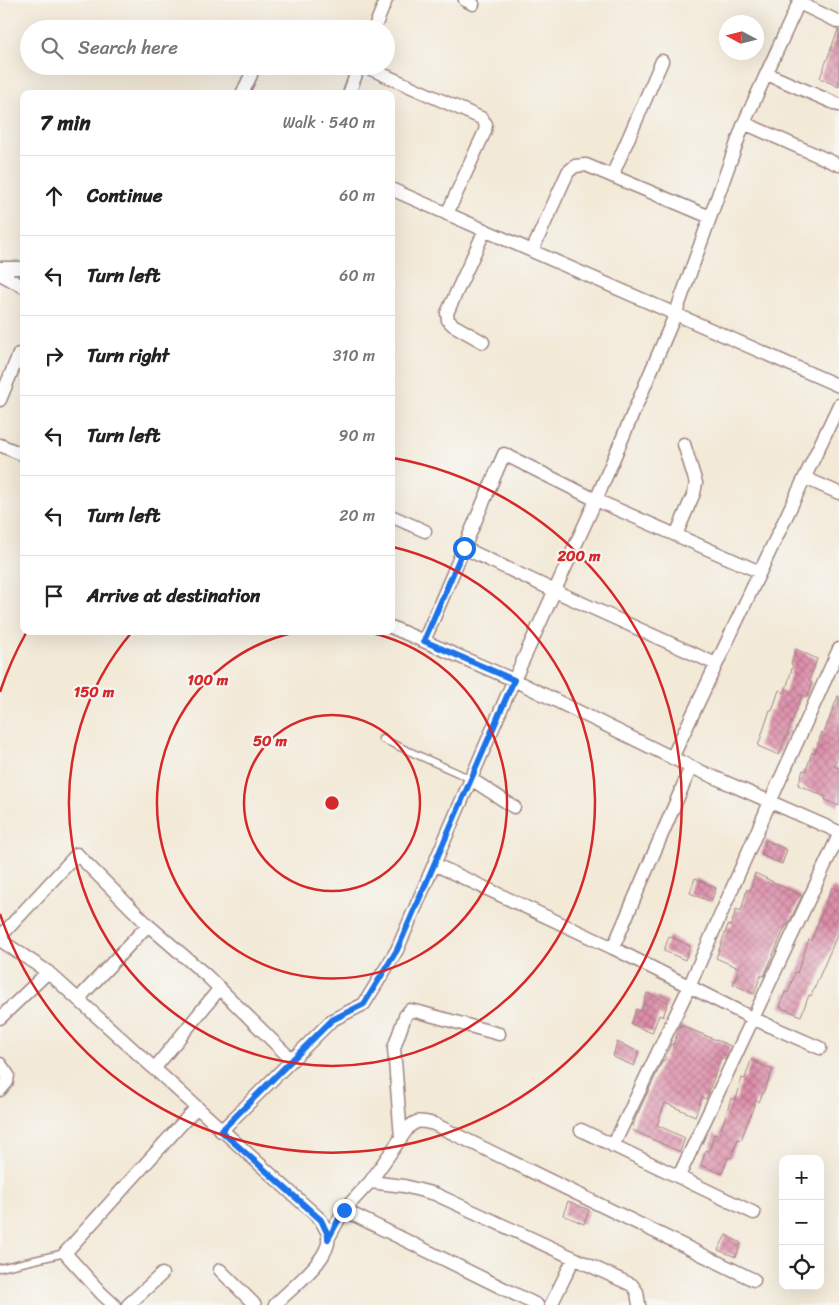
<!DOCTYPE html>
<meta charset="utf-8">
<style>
:root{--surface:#fff;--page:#f2f2f2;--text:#222;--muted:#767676;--line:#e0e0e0}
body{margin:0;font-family:Sriracha,sans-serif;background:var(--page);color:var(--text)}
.controls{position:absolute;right:15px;bottom:15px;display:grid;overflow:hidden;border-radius:10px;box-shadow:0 5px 20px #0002}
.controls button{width:45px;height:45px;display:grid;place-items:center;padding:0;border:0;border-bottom:1px solid var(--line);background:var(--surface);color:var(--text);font:25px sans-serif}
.compass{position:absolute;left:719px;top:15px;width:45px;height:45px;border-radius:50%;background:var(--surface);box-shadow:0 5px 20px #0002;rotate:277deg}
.stop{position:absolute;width:15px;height:15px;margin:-11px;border:4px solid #1a73e8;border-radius:50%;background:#fff}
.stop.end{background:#1a73e8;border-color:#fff;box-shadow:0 1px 5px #0008}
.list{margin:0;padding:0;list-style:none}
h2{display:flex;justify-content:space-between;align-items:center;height:65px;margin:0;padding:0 20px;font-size:21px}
h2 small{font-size:16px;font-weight:400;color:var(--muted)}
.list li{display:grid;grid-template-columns:32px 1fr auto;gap:15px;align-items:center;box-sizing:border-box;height:80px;padding:0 20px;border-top:1px solid var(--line)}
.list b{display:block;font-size:19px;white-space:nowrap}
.list em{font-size:16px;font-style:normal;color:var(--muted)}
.icon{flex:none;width:28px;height:28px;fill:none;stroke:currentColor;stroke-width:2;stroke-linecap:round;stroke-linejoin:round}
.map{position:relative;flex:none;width:839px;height:1305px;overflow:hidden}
.search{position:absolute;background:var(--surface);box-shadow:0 5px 20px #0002;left:20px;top:20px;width:375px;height:55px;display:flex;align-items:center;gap:12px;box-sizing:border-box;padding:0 18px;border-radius:28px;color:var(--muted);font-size:19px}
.panel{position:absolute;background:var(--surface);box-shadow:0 5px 20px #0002;left:20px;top:90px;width:375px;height:545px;border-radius:10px}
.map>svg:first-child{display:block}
</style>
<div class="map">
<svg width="839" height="1305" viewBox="0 0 839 1305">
<defs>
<pattern id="building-cross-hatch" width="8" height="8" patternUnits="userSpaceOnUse" patternTransform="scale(1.25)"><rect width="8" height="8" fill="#dd8faa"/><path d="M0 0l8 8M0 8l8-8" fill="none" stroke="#b5748b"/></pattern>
</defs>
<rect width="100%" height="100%" fill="#f6f6f2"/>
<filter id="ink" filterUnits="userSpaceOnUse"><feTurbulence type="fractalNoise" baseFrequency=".02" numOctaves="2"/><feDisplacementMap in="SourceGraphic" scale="10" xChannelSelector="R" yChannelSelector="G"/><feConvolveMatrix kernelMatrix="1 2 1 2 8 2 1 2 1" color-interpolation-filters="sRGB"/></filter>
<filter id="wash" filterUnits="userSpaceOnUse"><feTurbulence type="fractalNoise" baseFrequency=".0096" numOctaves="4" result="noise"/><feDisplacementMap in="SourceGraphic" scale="20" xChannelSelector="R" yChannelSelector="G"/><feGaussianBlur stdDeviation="1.12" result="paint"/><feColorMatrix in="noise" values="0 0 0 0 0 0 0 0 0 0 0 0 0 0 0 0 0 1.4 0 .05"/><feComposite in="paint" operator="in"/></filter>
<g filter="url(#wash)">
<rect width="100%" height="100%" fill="#f3e9d7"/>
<g id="blocks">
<path fill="url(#building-cross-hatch)" d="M838 30H839V87L820 78Z
M796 649 817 659 809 681 812 683 807 697 802 695 779 755 758 746 770 710 772 711 779 690 785 693 793 665 791 664Z
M838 696H839V753L834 766 839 768V806L825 800 826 797 798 785 803 770 806 771 812 752 815 753 822 732 824 733Z
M766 840 787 850 782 864 761 855Z
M755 873 802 896 787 926 786 925 764 976 761 975 754 994 733 984 739 968 716 958 728 925 731 926 736 909 741 911 747 889 750 891Z
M695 878 716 888 711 902 690 893Z
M832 887 839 890V931L811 996 809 995 801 1016 780 1007 785 992 788 993 795 972 797 973 809 939 811 941Z
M669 936 690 946 685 960 664 951Z
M647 993 668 1002 663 1017 659 1015 652 1033 631 1024 636 1009 641 1011Z
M680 1025 731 1046 725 1060 721 1058 706 1099 702 1097 695 1116 665 1103 657 1125 685 1138 680 1152 632 1130 635 1119 663 1060 664 1061 671 1044 673 1045Z
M617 1042 639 1052 634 1066 613 1057Z
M751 1060 773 1070 759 1102 756 1100 741 1140 738 1139 731 1158 728 1157 722 1174 701 1165 706 1150 709 1152 714 1134 719 1136 731 1098 736 1100 742 1078 745 1079Z
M568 1201 589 1210 584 1224 563 1215Z
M726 1235 741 1243 736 1257 718 1250Z"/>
</g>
</g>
<g filter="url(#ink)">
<use href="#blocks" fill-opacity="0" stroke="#9e8481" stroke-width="1"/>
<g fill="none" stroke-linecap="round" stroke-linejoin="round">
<defs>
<path id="lane" d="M382 739 471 779
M0 1268 65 1253"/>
<path id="street" d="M465 0 473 4
M799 3 839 22
M374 29 386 0
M364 66 481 118 486 124 485 131 447 214
M767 74 839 105
M242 94 251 75
M349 94 359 66
M744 123 839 165
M612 176 662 61
M391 189 839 386
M532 251 568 172 575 166 586 165 710 217
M0 268H24
M0 274 24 287
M483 342 453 325 448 320 447 313 485 230
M0 400 19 354 24 356
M0 445 24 455
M805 478 839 493
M391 516 425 531
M676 535 694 493 696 483 684 444
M464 548 555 591 716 664
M391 627 514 680 691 767 839 832
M424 641 504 454 596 500 760 572
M672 758 839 405
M691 767 613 948 752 1018 820 1048
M471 779 514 807
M434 864 613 948
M0 937 77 854 148 925 207 976 292 1060
M0 940 48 972
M80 1000 83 994 148 925
M0 1018 48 972 321 1220C323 1225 327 1230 328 1234 334 1258 289 1289 275 1305
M0 1064 8 1075 7 1082 0 1090
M154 1069 220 988
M581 1130 754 1213
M221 1131 332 1020 364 1004 397 950 509 691 596 500 675 315 744 123 800 0
M401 1138 394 1048 405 1016 410 1010 419 1012 499 1034
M613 1146 689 987 770 802 839 649
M679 1176 839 835
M370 1182 404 1186 435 1194 632 1285 637 1292 639 1305
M344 1210 537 1305
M328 1239 344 1210 370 1182 408 1128C417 1119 422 1121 434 1124L754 1280
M220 1270 255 1305
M114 1305 102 1294 65 1253 196 1108
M128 1305 162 1274
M551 1305 574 1258"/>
</defs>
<use href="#lane" stroke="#9e8481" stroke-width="9"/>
<use href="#street" stroke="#9e8481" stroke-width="15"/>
<use href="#lane" stroke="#fff" stroke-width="6"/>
<use href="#street" stroke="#fff" stroke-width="12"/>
</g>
</g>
<g fill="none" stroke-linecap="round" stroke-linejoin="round" filter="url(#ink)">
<path stroke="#1a73e8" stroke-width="6" d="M344 1210 328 1239V1235L321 1220 221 1131 332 1020 364 1004 397 950 514 680 424 641 464 548"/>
</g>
<g fill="none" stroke="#d62828" stroke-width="2.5">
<circle cx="332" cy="803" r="88"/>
<path d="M367 632A175 175 0 1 1 297 632"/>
<path d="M393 547A263 263 0 1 1 132 632"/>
<path d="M0 692A350 350 0 0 1 26 633M393 458A350 350 0 1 1 0 914"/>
</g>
<circle cx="332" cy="803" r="8" fill="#d62828" stroke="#f6f6f2" stroke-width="2.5"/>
<g font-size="15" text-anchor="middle" font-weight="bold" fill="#d62828" stroke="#f6f6f2" stroke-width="4.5" stroke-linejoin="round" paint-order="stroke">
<text x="579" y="561">200 m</text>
<text x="208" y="685">100 m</text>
<text x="94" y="697">150 m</text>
<text x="270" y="746">50 m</text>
</g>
</svg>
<div class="controls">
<button>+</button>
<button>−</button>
<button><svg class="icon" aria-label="locate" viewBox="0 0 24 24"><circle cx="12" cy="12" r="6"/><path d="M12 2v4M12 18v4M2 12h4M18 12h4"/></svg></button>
</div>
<svg class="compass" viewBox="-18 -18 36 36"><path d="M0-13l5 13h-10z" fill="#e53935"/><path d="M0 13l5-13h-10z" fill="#767676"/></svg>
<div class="stop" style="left:464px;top:548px"></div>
<div class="stop end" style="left:344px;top:1210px"></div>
<div class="search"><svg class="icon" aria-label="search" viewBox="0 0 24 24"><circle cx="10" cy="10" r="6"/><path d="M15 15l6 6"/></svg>Search here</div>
<section class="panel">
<h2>7 min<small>Walk · 540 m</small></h2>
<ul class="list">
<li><svg class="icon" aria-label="ahead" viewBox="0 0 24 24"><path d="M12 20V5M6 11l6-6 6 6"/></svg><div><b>Continue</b></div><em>60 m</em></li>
<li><svg class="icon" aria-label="left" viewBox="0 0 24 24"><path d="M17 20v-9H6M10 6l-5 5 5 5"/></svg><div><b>Turn left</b></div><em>60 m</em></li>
<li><svg class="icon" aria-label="right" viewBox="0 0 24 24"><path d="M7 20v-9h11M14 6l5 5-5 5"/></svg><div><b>Turn right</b></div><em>310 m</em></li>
<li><svg class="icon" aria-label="left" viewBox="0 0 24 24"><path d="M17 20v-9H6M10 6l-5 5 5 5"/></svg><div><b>Turn left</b></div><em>90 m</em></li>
<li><svg class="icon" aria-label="left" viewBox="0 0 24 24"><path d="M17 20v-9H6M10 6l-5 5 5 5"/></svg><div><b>Turn left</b></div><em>20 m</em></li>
<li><svg class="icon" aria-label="arrive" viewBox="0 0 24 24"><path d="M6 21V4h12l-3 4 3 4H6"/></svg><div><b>Arrive at destination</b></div></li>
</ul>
</section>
</div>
